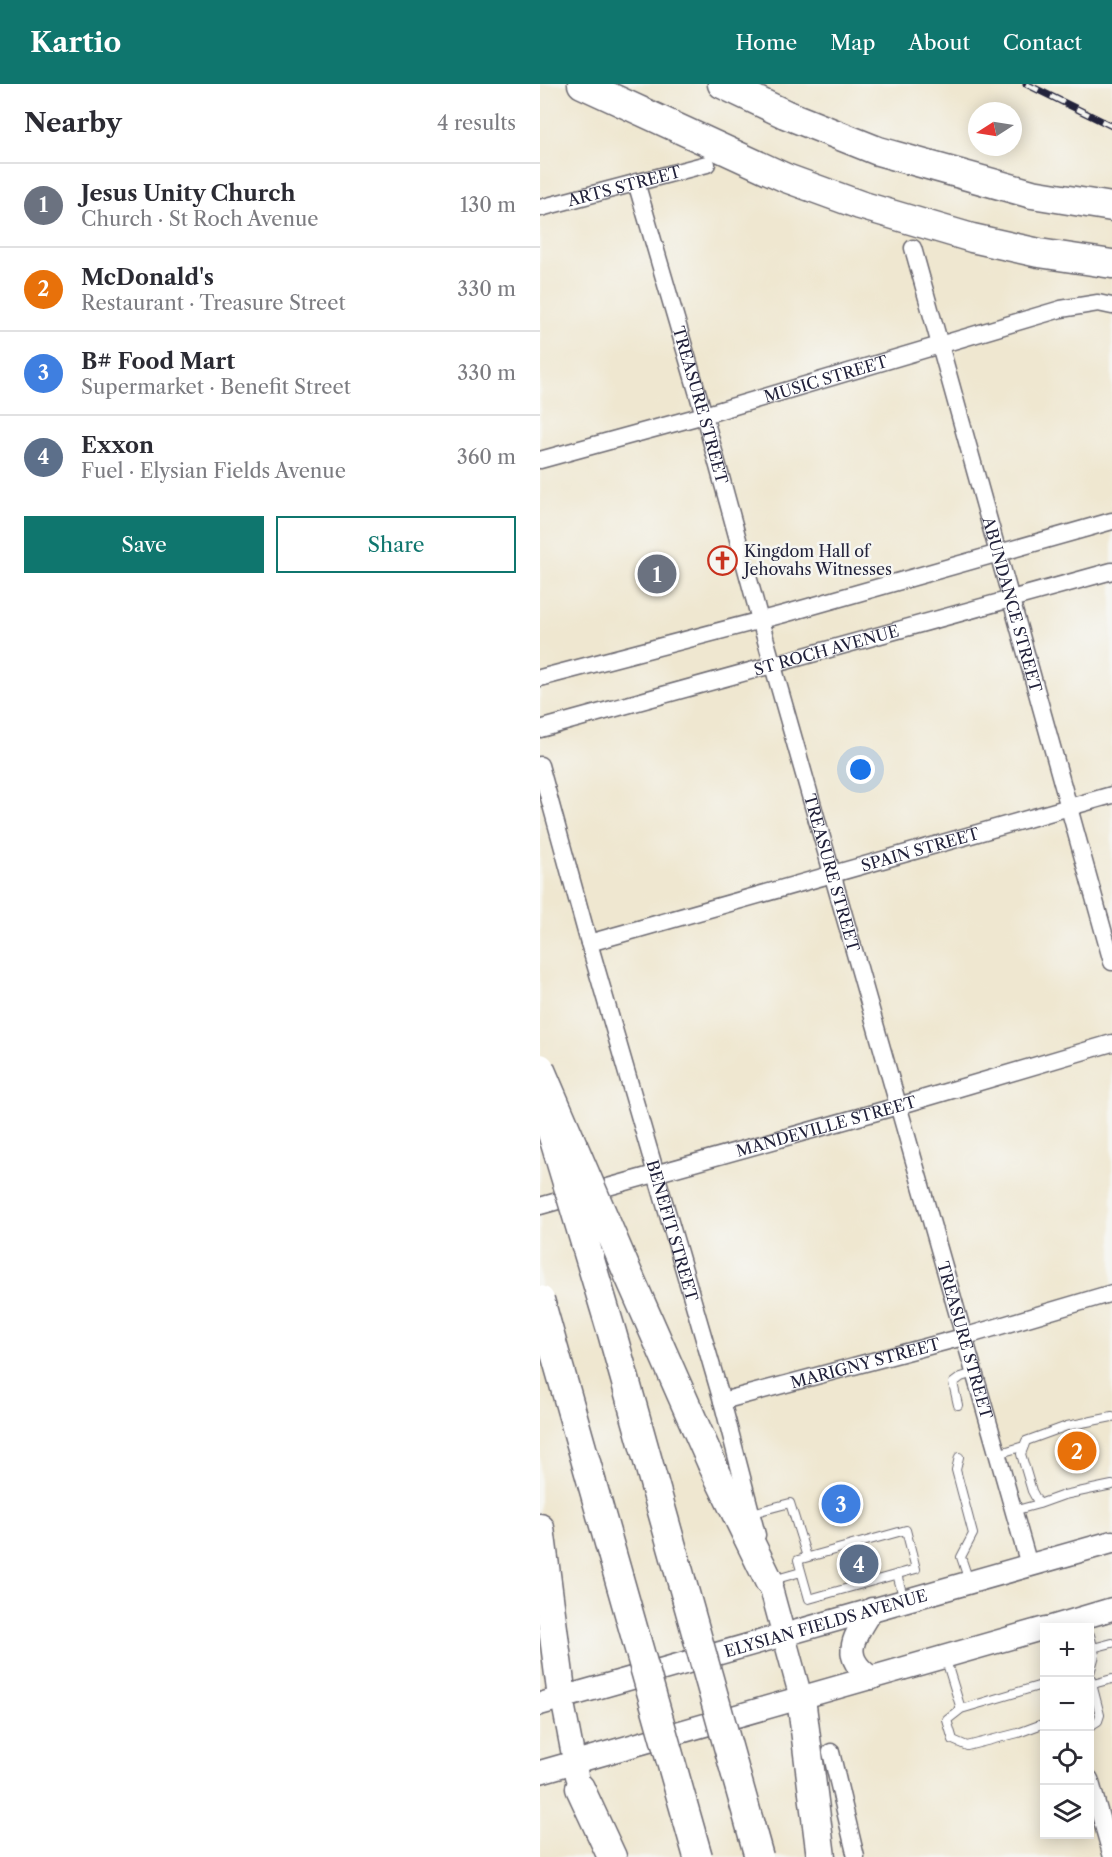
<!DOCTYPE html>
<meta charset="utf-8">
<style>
:root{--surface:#fff;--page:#f2f2f3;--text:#2b2b33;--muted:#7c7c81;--line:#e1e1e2;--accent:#0f766e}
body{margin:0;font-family:"Libre Caslon Text",serif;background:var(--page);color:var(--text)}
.controls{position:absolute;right:18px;bottom:18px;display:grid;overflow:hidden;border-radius:0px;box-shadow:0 3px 15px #0003}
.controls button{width:54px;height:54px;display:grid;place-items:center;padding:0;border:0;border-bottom:2px solid var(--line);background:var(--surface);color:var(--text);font:30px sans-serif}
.compass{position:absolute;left:428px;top:18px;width:54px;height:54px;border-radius:50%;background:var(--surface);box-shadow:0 3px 15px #0003;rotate:258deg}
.you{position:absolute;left:321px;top:686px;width:21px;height:21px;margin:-15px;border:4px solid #fff;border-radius:50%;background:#1a73e8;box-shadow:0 0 0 9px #1a73e833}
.badge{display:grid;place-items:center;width:39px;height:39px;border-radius:50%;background:var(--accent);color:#fff;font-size:20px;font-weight:700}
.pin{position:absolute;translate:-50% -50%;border:3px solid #fff;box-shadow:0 2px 6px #0006}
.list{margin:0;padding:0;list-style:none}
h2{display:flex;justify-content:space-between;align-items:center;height:78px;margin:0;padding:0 24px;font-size:26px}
h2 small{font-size:20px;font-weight:400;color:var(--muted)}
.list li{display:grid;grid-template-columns:39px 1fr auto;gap:18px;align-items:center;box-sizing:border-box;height:84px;padding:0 24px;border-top:2px solid var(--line)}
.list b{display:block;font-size:22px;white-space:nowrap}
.list p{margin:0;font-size:20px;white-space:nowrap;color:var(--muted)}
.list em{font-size:20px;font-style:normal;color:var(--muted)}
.actions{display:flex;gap:12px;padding:18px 24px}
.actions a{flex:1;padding:14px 0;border:2px solid var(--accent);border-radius:0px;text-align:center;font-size:21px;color:var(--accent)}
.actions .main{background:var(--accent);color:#fff}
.icon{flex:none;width:33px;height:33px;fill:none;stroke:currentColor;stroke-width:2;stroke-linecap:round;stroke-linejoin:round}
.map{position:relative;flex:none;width:572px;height:1773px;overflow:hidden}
header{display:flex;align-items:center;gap:36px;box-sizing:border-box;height:84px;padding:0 30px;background:var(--accent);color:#fff}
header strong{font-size:28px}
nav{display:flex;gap:33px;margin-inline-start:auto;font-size:21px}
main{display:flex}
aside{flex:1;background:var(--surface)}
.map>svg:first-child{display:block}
</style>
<header>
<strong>Kartio</strong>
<nav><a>Home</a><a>Map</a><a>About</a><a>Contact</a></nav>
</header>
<main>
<aside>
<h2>Nearby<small>4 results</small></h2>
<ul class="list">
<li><span class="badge" style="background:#6b7280">1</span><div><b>Jesus Unity Church</b><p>Church · St Roch Avenue</p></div><em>130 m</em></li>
<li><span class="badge" style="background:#e8710a">2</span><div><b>McDonald's</b><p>Restaurant · Treasure Street</p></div><em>330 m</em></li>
<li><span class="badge" style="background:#3f7fe0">3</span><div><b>B# Food Mart</b><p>Supermarket · Benefit Street</p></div><em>330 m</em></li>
<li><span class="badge" style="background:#5c6f8a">4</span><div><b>Exxon</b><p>Fuel · Elysian Fields Avenue</p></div><em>360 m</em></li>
</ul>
<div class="actions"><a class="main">Save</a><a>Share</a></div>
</aside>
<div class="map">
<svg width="572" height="1773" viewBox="0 0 572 1773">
<rect width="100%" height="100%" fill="#f6f6f2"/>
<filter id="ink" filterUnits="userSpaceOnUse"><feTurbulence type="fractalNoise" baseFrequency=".0167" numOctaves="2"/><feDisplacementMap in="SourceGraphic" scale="12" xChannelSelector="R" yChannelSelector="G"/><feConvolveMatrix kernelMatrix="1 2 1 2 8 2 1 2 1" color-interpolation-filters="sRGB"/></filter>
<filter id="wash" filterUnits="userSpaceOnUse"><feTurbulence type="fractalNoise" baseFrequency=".008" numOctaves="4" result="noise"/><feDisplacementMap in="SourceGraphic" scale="24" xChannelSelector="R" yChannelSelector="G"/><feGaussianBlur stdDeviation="1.35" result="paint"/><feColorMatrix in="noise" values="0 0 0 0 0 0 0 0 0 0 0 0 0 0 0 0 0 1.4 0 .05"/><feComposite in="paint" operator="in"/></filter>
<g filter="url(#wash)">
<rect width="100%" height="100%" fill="#efe7d0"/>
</g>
<g filter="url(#ink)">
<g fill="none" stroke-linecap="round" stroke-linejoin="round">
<defs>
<path id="lane" d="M418 1321 413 1299 421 1293 434 1289
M572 1333 527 1342 486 1357 481 1370 492 1407 499 1420 524 1411 572 1401
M457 1370 484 1362
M419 1373 416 1386 433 1450 421 1473 429 1497
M473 1427 499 1420
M212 1429 250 1419 267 1473
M366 1446 376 1485 269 1515 258 1476Z
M357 1490 364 1516
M233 1496 261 1488
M550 1551 555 1571 550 1589
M553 1564 572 1559
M405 1573 421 1625 505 1600
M550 1592 560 1631 558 1637 550 1642
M553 1600 572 1595
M421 1625 407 1636 413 1656 427 1662 478 1649 505 1639"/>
<g id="street">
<path id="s1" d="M96 98 164 331 220 536 489 1481"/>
<path id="s2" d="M0 124 167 80"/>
<path id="s3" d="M373 164 572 878"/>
<path id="s4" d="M0 376 164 331 521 225 558 219 572 222"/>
<path d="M0 594 244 530 572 437"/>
<path id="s5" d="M0 645 572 487"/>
<path id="s6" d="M0 681 49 859 182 1317 217 1451"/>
<path id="s7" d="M49 859 572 711"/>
<path id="s8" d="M0 1122 358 1022 572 959"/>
<path id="s9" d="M182 1317 423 1253 572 1209"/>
<path d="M291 1668 316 1773"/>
<path d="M550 1695 572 1773"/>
</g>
<g id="secondary">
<path d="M229 1497 261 1614"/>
<path d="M508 1544 572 1525"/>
<path d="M332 1594C298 1572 315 1552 332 1525"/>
<path d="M22 1614 37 1692"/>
<path id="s10" d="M0 1620 572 1458"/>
<path d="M0 1688 505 1544"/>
</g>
<path id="highway" d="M42 0 246 94 320 121 432 154 499 169 572 180
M182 0 245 30 338 67 492 110 572 123
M172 1380 229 1497
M0 1444 22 1614
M261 1614 281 1773
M40 1704 72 1773"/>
</defs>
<use href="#lane" stroke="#6a676f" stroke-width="10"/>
<use href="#street" stroke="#6a676f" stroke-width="19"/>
<use href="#secondary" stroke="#6a676f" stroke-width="25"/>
<use href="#highway" stroke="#6a676f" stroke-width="31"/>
<use href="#lane" stroke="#fff" stroke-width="8"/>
<use href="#street" stroke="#fff" stroke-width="16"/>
<use href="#secondary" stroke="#fff" stroke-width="22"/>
<use href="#highway" stroke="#fff" stroke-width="28"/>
<defs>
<path id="rail" d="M486 0 572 42"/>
</defs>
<use href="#rail" stroke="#22223b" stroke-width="7"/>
<use href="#rail" stroke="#f6f6f2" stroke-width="4.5" stroke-dasharray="14" stroke-linecap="butt"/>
<defs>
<path id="highway-bridge" d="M0 984 86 1185 172 1380
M0 1009 72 1249 219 1773
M0 1216 158 1773"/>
</defs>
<use href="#highway-bridge" stroke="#6a676f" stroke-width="31" stroke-linecap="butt"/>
<use href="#highway-bridge" stroke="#fff" stroke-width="28"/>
</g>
</g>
<defs>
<symbol id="church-ring" viewBox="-11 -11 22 22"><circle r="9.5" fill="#f6f6f2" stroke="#c8321e" stroke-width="1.5"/><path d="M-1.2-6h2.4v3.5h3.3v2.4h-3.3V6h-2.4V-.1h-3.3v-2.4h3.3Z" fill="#c8321e"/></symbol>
</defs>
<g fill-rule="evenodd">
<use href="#church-ring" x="166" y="460" width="33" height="33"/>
</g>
<g text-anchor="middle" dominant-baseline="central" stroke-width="5" stroke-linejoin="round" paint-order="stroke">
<g font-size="16" fill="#22223b" stroke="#f6f6f2">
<text stroke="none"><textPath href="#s2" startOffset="87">ARTS STREET</textPath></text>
<text stroke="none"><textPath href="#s4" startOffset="297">MUSIC STREET</textPath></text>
<text stroke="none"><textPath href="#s1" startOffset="232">TREASURE STREET</textPath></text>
<text stroke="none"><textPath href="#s3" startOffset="370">ABUNDANCE STREET</textPath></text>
<text stroke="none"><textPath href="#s5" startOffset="297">ST ROCH AVENUE</textPath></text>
<text stroke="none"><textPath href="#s7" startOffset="344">SPAIN STREET</textPath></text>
<text stroke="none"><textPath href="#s1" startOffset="718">TREASURE STREET</textPath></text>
<text stroke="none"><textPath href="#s8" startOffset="297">MANDEVILLE STREET</textPath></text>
<text stroke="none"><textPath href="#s6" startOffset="484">BENEFIT STREET</textPath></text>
<text stroke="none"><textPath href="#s1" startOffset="1204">TREASURE STREET</textPath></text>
<text stroke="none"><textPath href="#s9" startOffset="148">MARIGNY STREET</textPath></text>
<text stroke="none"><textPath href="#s10" startOffset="297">ELYSIAN FIELDS AVENUE</textPath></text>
</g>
<g font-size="16" fill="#22223b" stroke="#f6f6f2" text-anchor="start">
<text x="204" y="467">Kingdom Hall of<tspan x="204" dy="18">Jehovahs Witnesses</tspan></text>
</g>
</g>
</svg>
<div class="controls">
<button>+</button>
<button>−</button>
<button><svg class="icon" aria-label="locate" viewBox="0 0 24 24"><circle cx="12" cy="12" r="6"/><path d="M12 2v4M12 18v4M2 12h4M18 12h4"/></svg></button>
<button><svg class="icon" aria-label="layers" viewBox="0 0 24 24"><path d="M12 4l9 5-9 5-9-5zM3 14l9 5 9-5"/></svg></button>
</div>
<svg class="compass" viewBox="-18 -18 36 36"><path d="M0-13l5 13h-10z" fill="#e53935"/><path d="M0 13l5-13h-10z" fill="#7c7c81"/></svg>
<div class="you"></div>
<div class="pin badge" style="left:117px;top:490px;background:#6b7280">1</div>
<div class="pin badge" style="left:537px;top:1367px;background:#e8710a">2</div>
<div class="pin badge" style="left:301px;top:1420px;background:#3f7fe0">3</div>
<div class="pin badge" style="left:319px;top:1480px;background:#5c6f8a">4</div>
</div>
</main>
